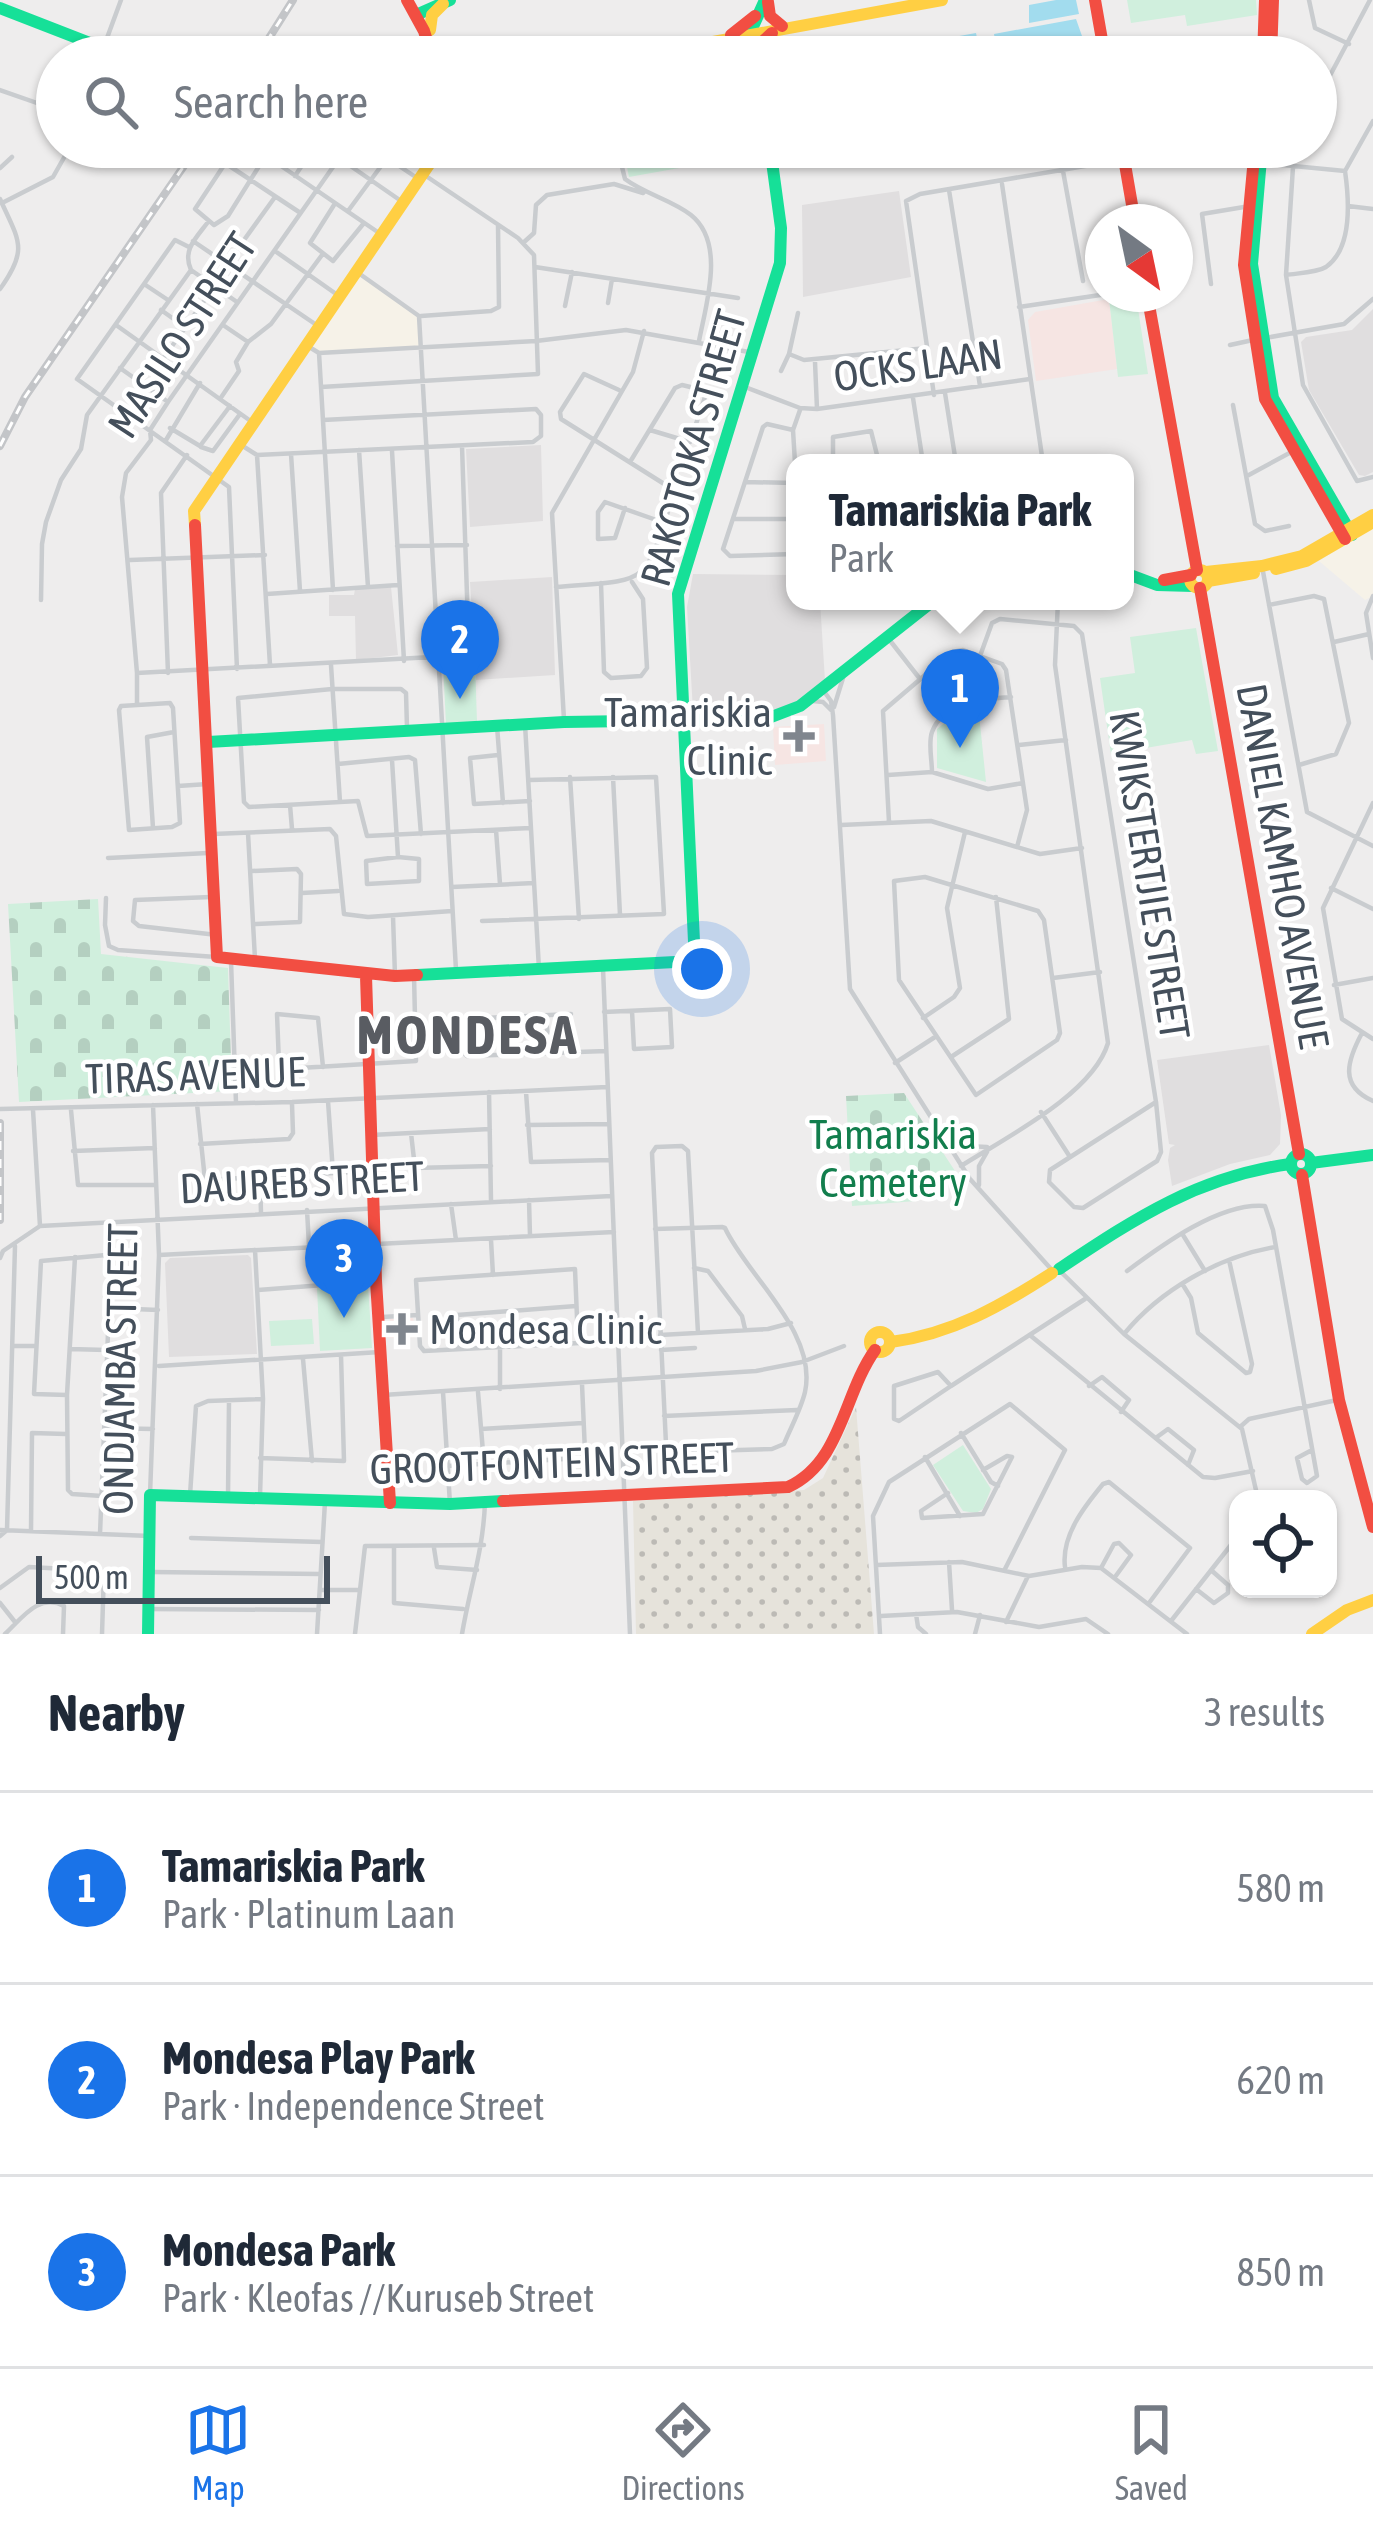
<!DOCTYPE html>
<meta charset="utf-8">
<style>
:root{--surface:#fff;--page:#f6f6f7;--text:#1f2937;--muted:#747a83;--line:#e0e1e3;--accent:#1a73e8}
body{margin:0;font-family:"Asap Condensed",sans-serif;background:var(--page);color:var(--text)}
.controls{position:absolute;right:36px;bottom:36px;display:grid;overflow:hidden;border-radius:24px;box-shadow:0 3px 9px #0004}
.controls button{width:108px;height:108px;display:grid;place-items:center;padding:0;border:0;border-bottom:3px solid var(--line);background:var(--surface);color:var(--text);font:60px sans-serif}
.compass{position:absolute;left:1085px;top:204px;width:108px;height:108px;border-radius:50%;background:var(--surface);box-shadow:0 3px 9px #0004;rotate:147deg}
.scale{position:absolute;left:36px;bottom:30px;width:294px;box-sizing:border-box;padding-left:12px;border:6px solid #444f5b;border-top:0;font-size:33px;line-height:42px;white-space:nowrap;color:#444f5b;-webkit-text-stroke:9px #fff;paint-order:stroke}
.you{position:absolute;left:702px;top:969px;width:42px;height:42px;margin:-30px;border:9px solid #fff;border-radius:50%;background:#1a73e8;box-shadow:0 0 0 18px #1a73e833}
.badge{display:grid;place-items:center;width:78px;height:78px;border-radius:50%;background:var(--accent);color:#fff;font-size:39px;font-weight:700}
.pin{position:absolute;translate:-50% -99px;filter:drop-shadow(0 3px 6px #0008)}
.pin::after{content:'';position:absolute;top:63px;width:42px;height:36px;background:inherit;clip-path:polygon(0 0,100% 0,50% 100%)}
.popup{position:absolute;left:786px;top:454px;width:348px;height:156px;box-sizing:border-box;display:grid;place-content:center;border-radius:24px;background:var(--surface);filter:drop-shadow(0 3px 9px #0005);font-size:39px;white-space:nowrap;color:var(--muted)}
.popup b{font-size:45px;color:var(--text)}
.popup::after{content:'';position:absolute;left:50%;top:100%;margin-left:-24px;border:24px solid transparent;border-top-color:var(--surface)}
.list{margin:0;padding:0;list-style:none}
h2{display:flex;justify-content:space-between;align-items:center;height:156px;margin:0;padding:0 48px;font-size:51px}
h2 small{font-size:39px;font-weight:400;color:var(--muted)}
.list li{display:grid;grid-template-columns:78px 1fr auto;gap:36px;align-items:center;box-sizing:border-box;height:192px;padding:0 48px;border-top:3px solid var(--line)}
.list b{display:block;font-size:45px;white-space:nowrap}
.list p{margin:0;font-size:39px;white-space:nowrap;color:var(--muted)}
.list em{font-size:39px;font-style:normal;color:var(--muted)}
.icon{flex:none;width:66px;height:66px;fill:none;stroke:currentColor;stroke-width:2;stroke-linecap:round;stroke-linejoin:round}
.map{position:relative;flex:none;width:1373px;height:1634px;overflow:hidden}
.search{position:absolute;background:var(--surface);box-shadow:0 3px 9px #0004;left:36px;right:36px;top:36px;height:132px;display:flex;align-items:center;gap:30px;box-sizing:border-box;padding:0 42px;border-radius:66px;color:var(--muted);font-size:45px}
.sheet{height:732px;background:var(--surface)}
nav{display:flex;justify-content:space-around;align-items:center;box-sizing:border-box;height:168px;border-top:3px solid var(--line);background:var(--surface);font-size:33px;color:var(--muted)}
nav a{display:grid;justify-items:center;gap:6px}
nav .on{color:var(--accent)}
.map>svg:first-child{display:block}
</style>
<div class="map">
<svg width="1373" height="1634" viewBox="0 0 1373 1634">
<defs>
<pattern id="sand-dots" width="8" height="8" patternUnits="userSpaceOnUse" patternTransform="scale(3)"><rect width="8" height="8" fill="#e6e3db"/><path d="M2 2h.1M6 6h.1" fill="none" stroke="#bcbab5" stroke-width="1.8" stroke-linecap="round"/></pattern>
<pattern id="cemetery-stones" width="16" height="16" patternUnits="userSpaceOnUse" patternTransform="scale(3)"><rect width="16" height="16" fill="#d0efdd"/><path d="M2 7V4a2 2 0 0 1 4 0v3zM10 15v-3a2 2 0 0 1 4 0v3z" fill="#b4cfc0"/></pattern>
</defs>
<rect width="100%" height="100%" fill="#eeeded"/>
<path fill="#f6f2e8" d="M357 272 417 313 420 346 319 353 306 344Z
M1373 527V596L1365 600 1319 561Z"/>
<path fill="#e0dedf" d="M899 191 911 277 803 297 802 205Z
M1373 309V472L1365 476 1359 475 1309 390 1301 342 1306 337 1352 330Z
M541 445 543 521 470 527 466 449Z
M693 574 795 575V601H820L825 681 792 708 771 715 700 716 693 711 687 607Z
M552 577 555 675 476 680 470 582Z
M391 587 398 655 356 660 355 616H329V595H354L355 589Z
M1269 1045 1281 1115 1280 1144 1270 1155 1230 1164 1172 1186 1168 1160 1170 1148 1175 1145 1169 1144 1157 1060Z
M248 1255 251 1258 257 1354 169 1357 165 1263 170 1258Z"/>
<path fill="#f6e5e3" d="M1109 299 1117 369 1036 381 1028 320 1035 312Z
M824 724 826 761 775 765 773 727Z
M413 1318 418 1337 387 1338 390 1319Z"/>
<path fill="#d0efdd" d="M1127 0H1256L1257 15 1187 26 1185 15 1131 23Z
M623 147H693L696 165 629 177Z
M1130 296 1137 302 1148 374 1118 377 1109 299Z
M1196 628 1218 751 1196 754 1192 740 1111 754 1100 678 1135 673 1130 637Z
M475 661 477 722 446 724 443 664Z
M978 704 986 782 937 768V729L967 705Z
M368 1284 372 1348 320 1351 317 1288Z
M312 1319 314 1344 271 1346 269 1321Z
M963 1445 991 1489 983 1509 976 1513 963 1511 933 1465Z"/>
<path fill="url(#sand-dots)" d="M856 1407 874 1634H636L633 1501 804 1490 823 1478Z"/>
<path fill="url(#cemetery-stones)" d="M98 899 101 954 228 968 232 1091 19 1102 8 904Z
M904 1093 957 1174 916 1201 852 1206 846 1096Z"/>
<path fill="#a2dcee" d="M1056 0H1076L1079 14 1029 23V5Z
M1076 19 1082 36 997 52 994 34Z
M976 33 981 57H951L948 38Z
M1080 40 1084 42 1085 57H1003Z"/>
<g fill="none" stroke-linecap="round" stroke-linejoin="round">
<path stroke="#c9cccf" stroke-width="4.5" d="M1309 0 1315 28 1349 44
M100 57 121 0
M0 90 57 110
M1316 102 1370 0
M236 147 195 209 214 225 228 216 271 147
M347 147 168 402 150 430 151 440 126 473 122 497 137 673 469 655 462 446
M371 147 420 180
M426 147 436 154
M617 147 625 179C645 194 672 200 691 215 726 243 706 304 699 341
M268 157 382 235
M339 158 404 203
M225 163 299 212
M1261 163 1345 171
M1293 167 1286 275 1303 385 1357 481 1373 477
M0 168 12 157
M1063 171 1083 281
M1345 171 1373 121
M295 176 314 147
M1002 184 1043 463
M949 190 980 386
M0 199C19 241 29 249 0 289
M4 202 53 177 70 147
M334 205 310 243 333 261 364 223
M1348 206 1373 209
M348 211 387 158
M208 222C196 238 182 250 191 270L237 302
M193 241 318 326
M523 243 534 233 536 205 547 195 614 184 643 193
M189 247 175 240 77 379 229 487 237 669
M275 251 339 296
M226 265 275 197
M535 267 738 298
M357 272 419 316 456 970
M1286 275C1298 273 1316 273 1326 267 1353 248 1349 199 1345 171
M144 284 168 300
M1211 284 1202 214 1250 206
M608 303 612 279
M565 306 572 272
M1019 307 1107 294
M161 310 185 327
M798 313 789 354 804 360 927 348
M421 316 491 311 499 307 498 225
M116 325 252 422
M223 325 248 342
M1265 338 1344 324 1373 299
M306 345 319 353 333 590
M1230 345 1253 340
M319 353 536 341 626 330 749 352
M165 356 214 287
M815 362 817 409
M120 368 168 402
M781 371 789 354
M321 387 538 374 534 255 518 238 423 174
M745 387 800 408 817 409 1030 379
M945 393 956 463
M934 395 906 201 920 194 1138 157 1143 154V147
M913 398 923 463
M220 399 239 371 236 362 248 342 271 324 322 255
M1233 405 1255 524 1265 531 1289 526
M170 428 200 446 230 406
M793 430 767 424 763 427 723 549 730 556 795 554
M166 440 200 383
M238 443 257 455 533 442 541 436V415L536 409 323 420
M201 447 213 451 240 414
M359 450 368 587
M392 451 404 661
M291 454 300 591
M257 455 270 665
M630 462 675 388 682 385 707 391 690 442 650 430
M795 463 793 430 800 410
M833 463V437L871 431 879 463
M998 463 1042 456
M1247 476 1295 450
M745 482 795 483
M625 508 615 538 598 539V512L605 502 662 522
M735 519H795
M397 546 467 545
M130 560 265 555
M1262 566 1307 812 1373 846
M601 583 604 672 611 678 641 676 647 668 643 599 632 582
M556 587C652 579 643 588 673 496L669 487 561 419 560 412 584 374 619 390
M267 594 398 585
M1373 596 1366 613 1373 658
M41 600 42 544 46 522 61 480 81 449 87 415 191 270
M846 601V604
M1269 605 1314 596 1324 599 1349 723 1336 754 1299 765
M888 638 920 679
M1334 642 1369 634
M980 656 992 623 1000 619 1074 626 1082 634 1156 1102 1161 1152 1157 1161 1083 1208 1074 1207 1049 1182 1050 1170 1156 1102
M331 665 340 802
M137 673V703
M168 673 161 493 187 455
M823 690 831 701 833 715 850 989 970 1179 1051 1269
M813 701 823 702 831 710
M170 703 173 708 180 823 172 827 129 830 119 710 121 706Z
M834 707 843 678
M564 720 552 513 633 372 644 331
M525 724 539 969
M497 726 503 803
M407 728 406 693 401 689H332L238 698 244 802 249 807 358 801 367 836 531 828
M1019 745 1066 740
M498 755 470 758 474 804 530 801
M392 760 398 857
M338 764 409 757 415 760 421 834
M932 772C932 760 928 743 932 732 943 701 984 699 1011 697
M888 775 932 772 988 789 1023 783
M570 777 579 919
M613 777 620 915
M178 786 208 784
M1373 803 1323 908 1342 1019 1373 1039
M290 805 292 829
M889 822 883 711 952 652 963 650 1002 664 1006 670 1027 810 1017 847
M841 825 931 821 1040 854 1082 848
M153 828 147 737 174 732
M496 830 500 884
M248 833 255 959
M213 834 330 829 336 836 344 914 368 917 452 911
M398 857 419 859V881L367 884 366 861Z
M108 858 208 853
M252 871 297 869 301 874 300 922 256 924
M925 877 1038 911 1044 920 1060 1033 1057 1040 976 1095 899 980 894 881Z
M452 887 534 883
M1331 888 1373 909
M302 893 338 891
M211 897 135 900 133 921 139 926 217 935
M106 898 105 925 109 946 118 950 216 957
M393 916 395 976
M482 921 664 914 656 777 529 780
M231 961 236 1103
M603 968 630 1634
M1053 978 1100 972
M1334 985 1373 978
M604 1012 670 1009 672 1047 634 1049 632 1011
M571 1014 465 1019 457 1027 459 1049 467 1056 606 1051
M546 1016 549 1052
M923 1018 954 997 960 988 947 908 965 832
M1362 1033C1347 1061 1339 1086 1373 1101
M951 1057 1009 1019 996 897
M895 1063 935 1037
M323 1067 318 1018 277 1014 279 1064 283 1069 416 1061 414 975
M489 1092 491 1200
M526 1092 531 1162 610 1160
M328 1101 333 1173
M197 1104 205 1180 372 1171
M0 1109 292 1102 607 1087
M33 1110 40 1226 611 1196
M71 1110 78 1185H156
M1041 1112 1070 1157
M527 1125 609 1124
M411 1133 415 1168 491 1166
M371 1135 490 1129
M946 1138 966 1146 987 1147
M200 1144 289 1139 293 1133 292 1104
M73 1151 155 1148
M961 1166C1005 1138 1093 1094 1108 1043L1055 665 1058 601
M260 1177 261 1213
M979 1185V1166L987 1152
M529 1200 530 1236
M451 1204 456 1240
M307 1210 309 1246
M655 1229 722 1227 725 1228C747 1276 818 1332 805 1392 801 1409 791 1427 784 1444L772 1449 675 1452 666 1444 652 1153 656 1147 682 1146 688 1151 698 1333
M1183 1235 1205 1271
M491 1240 493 1275
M255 1250 263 1399 260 1496
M159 1255 614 1232
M75 1257 67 1395 68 1490 72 1494 102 1496
M0 1258 3 1251 40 1226
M694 1268 708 1271 742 1316 745 1329
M1060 1271 1124 1334 1242 1429 1258 1499
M1127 1271C1162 1245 1220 1202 1265 1206L1273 1230 1317 1476 1307 1483 1302 1479 1297 1458 1312 1450
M1183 1285 1191 1298 1198 1333 1246 1373 1250 1372 1252 1364 1229 1260
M258 1290 376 1281
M110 1308 158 1310
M382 1317 418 1315
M1124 1334C1160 1290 1218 1257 1275 1247
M660 1335 768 1329 791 1323
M1031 1336 1203 1477 1215 1478 1253 1471
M578 1342 575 1269 416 1280 420 1346 424 1351 618 1341
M13 1346H36
M458 1348 457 1315 576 1306
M500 1348V1389
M70 1349 106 1350
M661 1350 695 1348
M303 1359 312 1461
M159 1366 380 1352
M951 1386 899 1421 894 1419V1386L938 1372 951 1386 1085 1299
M1089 1386 1102 1377 1129 1400 1121 1412
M443 1392 450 1504
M478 1392 484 1464
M67 1395 34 1394 41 1261 106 1255 110 1266 109 1308 100 1534
M383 1395 756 1371 802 1362 844 1346
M664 1416 797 1410
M1240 1427 1249 1419 1337 1400
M105 1428 153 1429
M481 1429 583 1423
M961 1433 991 1482 998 1486
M1157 1437 1168 1429 1194 1450 1188 1465
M925 1457 960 1516
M260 1458 344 1461 341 1355
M448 1466 581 1458 585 1452 582 1384
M948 1493 921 1511 922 1518 983 1514 1012 1457 1007 1456 983 1470
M150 1495 159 1255 153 1105
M190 1495 196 1406 208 1401 263 1399
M228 1497 229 1401
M0 1530 150 1536
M31 1531 32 1433 66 1434
M0 1536 7 1530 15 1246
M191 1538 322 1542
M394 1547V1603L463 1609
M434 1548 437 1567 477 1570
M949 1562 952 1610
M876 1565 962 1562 1029 1576 1082 1567 1101 1568 1187 1634
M1065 1567C1061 1536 1084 1507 1103 1484L1109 1482 1190 1548 1149 1603
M1101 1568 1114 1544 1119 1543 1131 1555 1115 1577
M152 1572 320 1574
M0 1588 29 1567 104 1571 102 1634
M1196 1589 1214 1603 1228 1593V1585L1211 1570
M320 1590H359
M0 1603 15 1622
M148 1609 319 1610
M916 1614 918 1627 926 1634
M881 1616 957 1612 1039 1627 1086 1619 1108 1634
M1171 1621 1238 1536
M1006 1622 1028 1576
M5 1634C23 1617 39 1593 64 1606L63 1634
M317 1634 325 1502
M355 1634 365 1546 484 1545
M462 1634C470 1587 483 1552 485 1503
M880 1634 873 1516 889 1482 1010 1404 1065 1450 1005 1569
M975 1634 980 1615"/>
<path stroke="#16e098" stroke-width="12" d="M0 8 126 57
M416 15 450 0
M756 57 751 31 765 0
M1262 147 1252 264 1273 398 1352 535
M1125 573 1157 585 1193 586
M208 742 564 722 766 719 800 706 933 601
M417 975 695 961
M696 985 678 594 780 263 781 228 770 147
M1291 1164a10 10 0 1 1 20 0a10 10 0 1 1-20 0Z
M1311 1163 1373 1155
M1059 1269C1136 1218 1197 1177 1290 1164
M148 1634 150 1495 450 1504 503 1501"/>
<path stroke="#ffcf43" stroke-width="12" d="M430 30 432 15 443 4
M631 57 942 0
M195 525 194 511 441 147
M1276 569 1306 561 1373 522
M1190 579a9 9 0 1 1 18 0a9 9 0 1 1-18 0Z
M1206 572 1262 566 1302 556 1373 515
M1208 581 1254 573
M870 1342a10 10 0 1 1 20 0a10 10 0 1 1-20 0Z
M891 1342C952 1334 1001 1306 1052 1273
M1312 1634 1347 1610 1373 1600"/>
<path stroke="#f24e42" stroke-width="12" d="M407 0 424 31 432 57
M1095 0 1105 57
M768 2 770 16 782 26
M731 35 755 16
M758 53 760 44 772 33
M603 57 637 51
M1263 57 1265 0
M1271 57 1273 0
M1122 147 1135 222
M1255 147 1244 265 1265 399 1345 539
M1147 294 1197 570
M195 525 217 957 395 976 417 975
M1164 580 1191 575
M1200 588 1299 1154
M366 976 376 1281 390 1503
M1302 1175 1339 1400 1373 1527
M503 1501 788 1487C842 1462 843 1395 875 1350"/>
<defs>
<path id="rail" d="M257 57 293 0
M0 446 25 397 197 147
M0 1123V1220"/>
</defs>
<use href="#rail" stroke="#c3c5c8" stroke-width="8"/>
<use href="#rail" stroke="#fff" stroke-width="3" stroke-dasharray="9" stroke-linecap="butt"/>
</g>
<g fill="#80868e" stroke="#fff" stroke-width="4.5">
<path d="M793 718h12v12h12v12h-12v12h-12v-12h-12v-12h12z"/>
<path d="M396 1311h12v12h12v12h-12v12h-12v-12h-12v-12h12z"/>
</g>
<g text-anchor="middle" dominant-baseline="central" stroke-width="9" stroke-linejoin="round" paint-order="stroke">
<g font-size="42" fill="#444f5b" stroke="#fff">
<text transform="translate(182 335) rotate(-57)">MASILO STREET</text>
<text transform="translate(918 365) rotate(-8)">OCKS LAAN</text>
<text transform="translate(693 448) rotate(-74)">RAKOTOKA STREET</text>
<text transform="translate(1283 866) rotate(80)">DANIEL KAMHO AVENUE</text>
<text transform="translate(1150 875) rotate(81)">KWIKSTERTJIE STREET</text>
<text transform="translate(195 1075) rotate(-2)">TIRAS AVENUE</text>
<text transform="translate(302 1182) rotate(-3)">DAUREB STREET</text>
<text transform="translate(120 1369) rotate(-89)">ONDJAMBA STREET</text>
<text transform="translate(552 1463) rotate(-2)">GROOTFONTEIN STREET</text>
</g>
<g font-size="42" fill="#444f5b" stroke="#fff" text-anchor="end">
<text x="772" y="712">Tamariskia<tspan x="772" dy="48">Clinic</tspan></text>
<text x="429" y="1329" text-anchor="start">Mondesa Clinic</text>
</g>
<g font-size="42" fill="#127e4d" stroke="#fff">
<text x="893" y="1134">Tamariskia<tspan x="893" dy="48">Cemetery</tspan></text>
</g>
<g font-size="54" font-weight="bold" letter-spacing="3" fill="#595c62" stroke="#fff">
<text x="468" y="1034">MONDESA</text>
</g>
</g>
</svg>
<div class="controls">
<button><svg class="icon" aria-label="locate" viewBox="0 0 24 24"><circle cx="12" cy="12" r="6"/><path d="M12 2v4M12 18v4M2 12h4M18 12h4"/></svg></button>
</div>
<svg class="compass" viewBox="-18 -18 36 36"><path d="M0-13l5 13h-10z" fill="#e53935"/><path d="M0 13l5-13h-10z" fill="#747a83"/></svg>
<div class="scale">500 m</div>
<div class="you"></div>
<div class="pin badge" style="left:960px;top:748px">1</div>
<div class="popup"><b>Tamariskia Park</b>Park</div>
<div class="pin badge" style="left:460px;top:699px">2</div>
<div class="pin badge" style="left:344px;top:1318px">3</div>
<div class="search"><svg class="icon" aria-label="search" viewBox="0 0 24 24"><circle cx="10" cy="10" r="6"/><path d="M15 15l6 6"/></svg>Search here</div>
</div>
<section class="sheet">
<h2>Nearby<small>3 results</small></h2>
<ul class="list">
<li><span class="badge">1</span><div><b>Tamariskia Park</b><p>Park · Platinum Laan</p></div><em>580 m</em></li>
<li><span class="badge">2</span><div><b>Mondesa Play Park</b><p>Park · Independence Street</p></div><em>620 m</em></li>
<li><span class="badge">3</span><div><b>Mondesa Park</b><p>Park · Kleofas //Kuruseb Street</p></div><em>850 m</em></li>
</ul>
</section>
<nav>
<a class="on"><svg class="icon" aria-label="map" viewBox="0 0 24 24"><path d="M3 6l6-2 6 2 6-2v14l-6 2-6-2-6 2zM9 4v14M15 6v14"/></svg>Map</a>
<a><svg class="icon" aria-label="directions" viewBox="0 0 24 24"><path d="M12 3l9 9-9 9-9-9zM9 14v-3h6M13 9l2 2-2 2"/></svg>Directions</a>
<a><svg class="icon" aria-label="saved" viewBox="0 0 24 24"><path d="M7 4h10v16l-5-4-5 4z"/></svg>Saved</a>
</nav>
